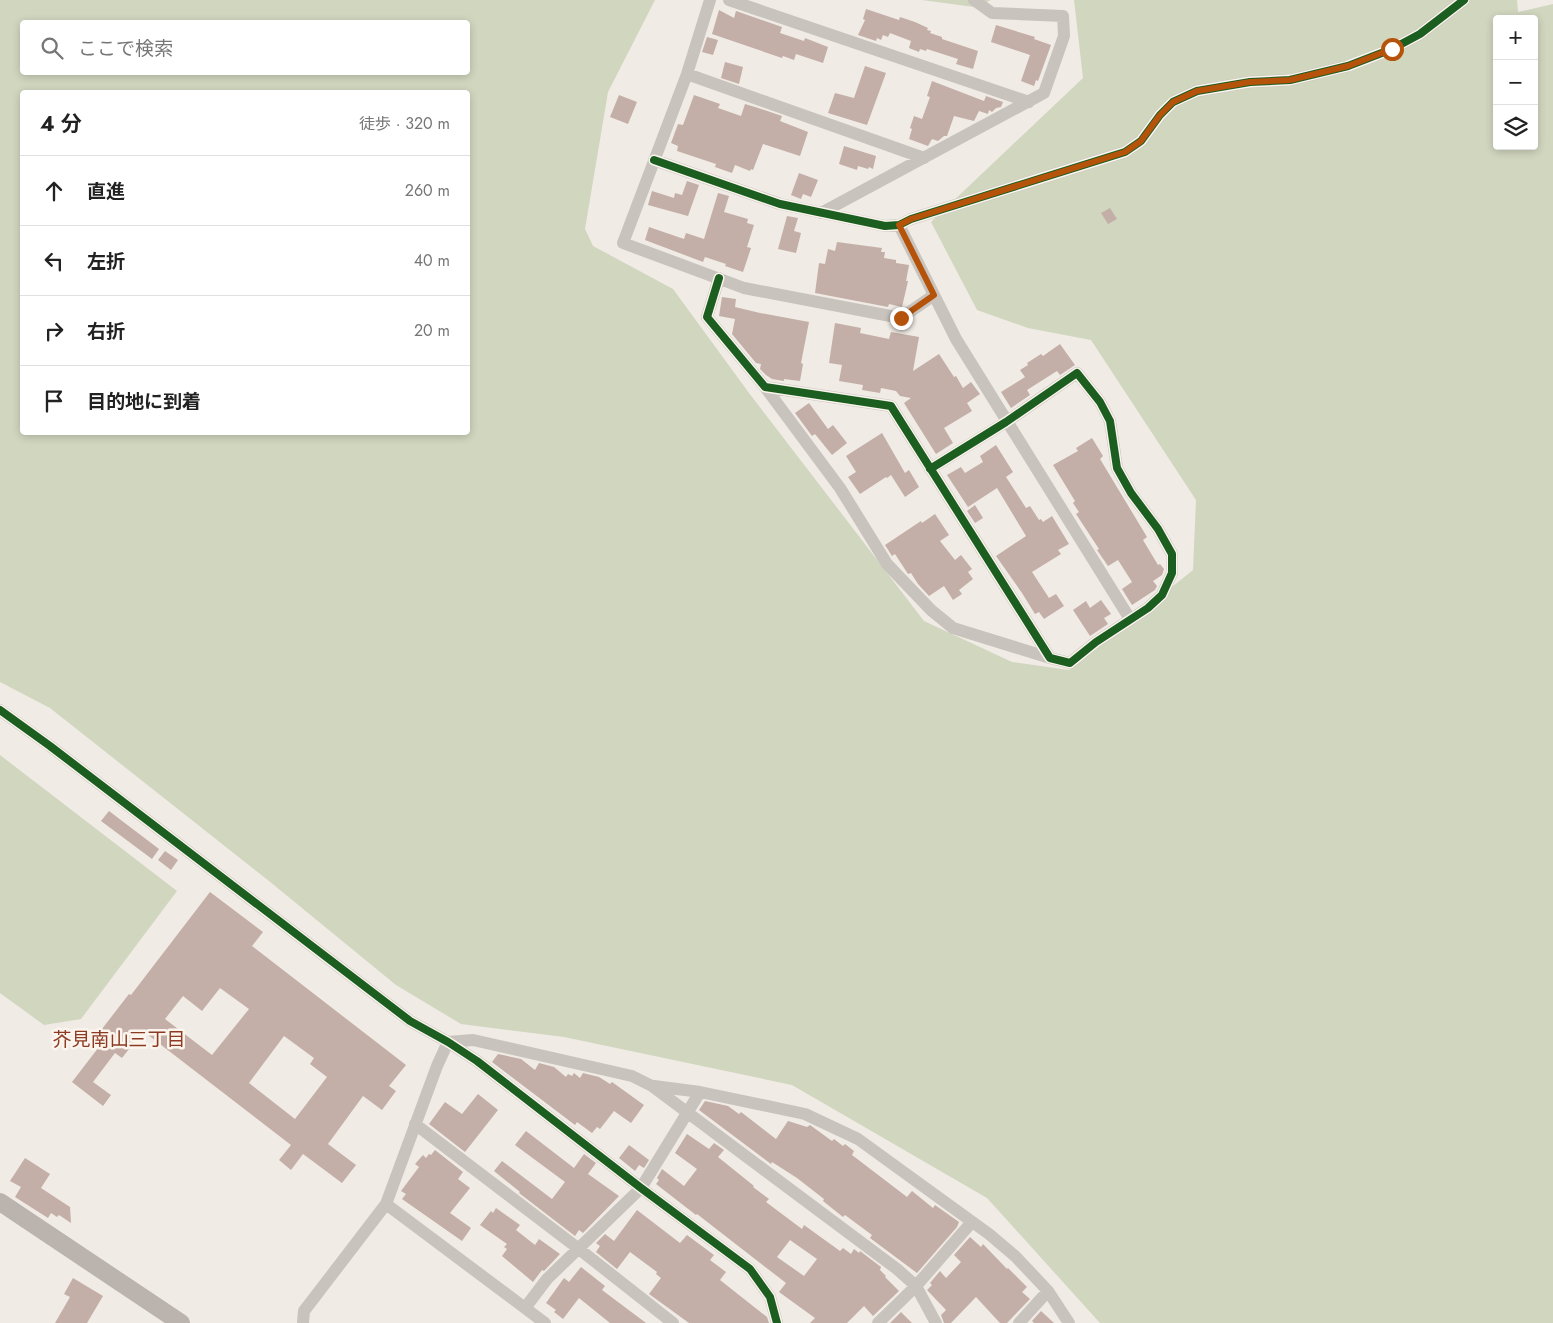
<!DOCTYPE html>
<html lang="ja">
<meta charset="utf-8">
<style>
:root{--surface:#fff;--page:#f2f2f2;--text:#222;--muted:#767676;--line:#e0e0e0}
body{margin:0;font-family:Jost,"Noto Sans JP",sans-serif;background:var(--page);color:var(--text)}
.controls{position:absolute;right:15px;top:15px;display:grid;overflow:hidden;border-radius:5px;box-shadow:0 2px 8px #0003}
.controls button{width:45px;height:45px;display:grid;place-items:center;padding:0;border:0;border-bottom:1px solid var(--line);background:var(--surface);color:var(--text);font:25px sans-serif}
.stop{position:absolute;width:15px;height:15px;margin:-11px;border:4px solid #b45309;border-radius:50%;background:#fff}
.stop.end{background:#b45309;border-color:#fff;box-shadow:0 1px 5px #0008}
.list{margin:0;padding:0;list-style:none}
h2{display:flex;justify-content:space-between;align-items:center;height:65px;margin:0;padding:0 20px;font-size:21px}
h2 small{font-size:16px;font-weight:400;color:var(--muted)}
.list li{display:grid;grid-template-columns:32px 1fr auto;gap:15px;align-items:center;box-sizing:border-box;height:70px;padding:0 20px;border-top:1px solid var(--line)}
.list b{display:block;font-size:19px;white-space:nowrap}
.list em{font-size:16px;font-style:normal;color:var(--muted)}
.icon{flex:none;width:28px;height:28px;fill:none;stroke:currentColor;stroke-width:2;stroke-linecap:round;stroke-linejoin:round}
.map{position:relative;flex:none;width:1553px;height:1323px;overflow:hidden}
.search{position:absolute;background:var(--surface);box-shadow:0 2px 8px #0003;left:20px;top:20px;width:450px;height:55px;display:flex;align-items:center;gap:12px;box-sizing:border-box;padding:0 18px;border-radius:5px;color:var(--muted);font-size:19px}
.panel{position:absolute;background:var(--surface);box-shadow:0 2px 8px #0003;left:20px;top:90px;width:450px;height:345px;border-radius:5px}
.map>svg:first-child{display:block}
</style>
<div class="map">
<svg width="1553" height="1323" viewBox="0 0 1553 1323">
<rect width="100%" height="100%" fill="#f0ebe5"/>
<path fill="#d1d6bf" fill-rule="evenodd" d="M0 0H655L608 92 585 229 593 246 673 289 749 393 924 621 1012 662 1069 670 1193 570 1196 500 1091 340 1028 328 977 310 931 222 1083 78 1074 0H1517L1518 12 1553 4V1323H1100L987 1198 792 1085 564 1037 461 1024 396 985 269 881 50 708 0 682ZM1497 19H1534V146H1497ZM22 22H468V72H22ZM22 92H468V432H22Z
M922 0H991L974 7Z
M0 755 177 891 81 1019 44 1025 0 993Z"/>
<path fill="#c3afa7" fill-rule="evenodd" d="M866 9 899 20 900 17 915 22 928 28 927 30 931 31 930 33 942 37V39L978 51 973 69 956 64 958 59 927 49 926 51 920 49 919 52 909 48 911 41 890 33 888 37 883 35 881 40 877 38 876 41 858 35 865 20 863 19Z
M719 10 734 18 736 11 782 27 780 33 804 41 805 38 828 47 823 63 796 54 794 60 783 56 782 58 712 34Z
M996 25 1035 37 1034 39 1051 45 1038 81 1036 80 1034 86 1021 81 1030 55 991 42Z
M707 37 718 40 713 55 702 52Z
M725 62 743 67 739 84 721 78Z
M865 66 886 73 867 125 828 113 835 93 854 98Z
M932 81 984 101 986 96 1003 102 1001 107 996 108 992 112 989 110 988 114 979 111 974 121 954 116 947 136H944L938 141 932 139 928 146 909 139 912 129 910 128 914 116 922 119 930 97 927 96Z
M619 95 637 102 628 124 610 117Z
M694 95 720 104 718 108 741 116 745 104 755 107 782 116 780 121 808 132 800 156 763 144 753 170 751 169 750 171 735 165 732 173 715 167 716 164 677 151 678 146 671 143 678 124 683 125Z
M844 146 876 156 873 169 869 167 868 169 858 166 857 170 839 164Z
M799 173 818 180 811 197 803 194 801 199 791 195Z
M687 181 699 185 688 216 648 205 652 191 674 198 675 193 682 195Z
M718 193 729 196 724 212 748 219 747 223 754 225 747 247 751 248 743 272 725 266 726 264 705 257 703 262 645 240 649 227 684 239 686 233 704 239Z
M1110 208 1117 219 1108 224 1101 213Z
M787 216 798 218 794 231 801 233 796 253 778 249Z
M837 242 882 248 881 252H885L884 258 896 260V263L909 265 906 281H908L902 307 889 304 888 307 815 293 819 263 825 264 828 249 835 251Z
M722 297 736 299 735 307 760 313 809 322 801 363 803 364 800 381 784 379V381L772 379 766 375 760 369 761 364 756 363 732 334 735 319 719 316Z
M835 323 861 328 860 333 889 339 891 332 919 337 913 371 939 354 954 377 956 376 963 388 971 382 980 394 967 403 972 411 944 428 953 443 936 454 904 403 911 398 900 396 896 391 881 388 880 393 862 390 863 385 839 381 842 365 829 363Z
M1060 344 1075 365 1060 375 1057 371 1027 390 1030 395 1011 408 1001 392 1025 377 1020 370 1028 365 1027 363 1041 354 1043 356Z
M809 403 828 429 833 425 847 443 832 455 815 434 812 436 795 413Z
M882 433 905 473 909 470 919 487 905 497 891 475 887 478 886 477 860 494 848 477 856 472 846 456Z
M1092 438 1103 456 1100 459 1147 537 1143 540 1158 565 1160 564 1164 569 1162 575 1153 581 1157 586 1155 590 1132 605 1122 589 1132 582 1118 560 1108 566 1097 550 1099 549 1076 514 1079 512 1073 503 1075 501 1053 465 1078 451 1076 448Z
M996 445 1013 472 1006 477 1026 508 1030 506 1039 520 1041 519 1043 522 1052 516 1069 544 1058 550 1061 554 1032 572 1049 598 1056 594 1064 606 1044 619 1039 612 1035 614 1022 593 996 556 1026 536 997 488 968 507 947 475 961 467 965 473 983 462 980 456Z
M975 505 983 518 975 523 967 511Z
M935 514 949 535 940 541 955 560 961 555 972 569 968 572 973 579 959 590 962 594 953 600 944 586 929 596 918 584 911 573 908 574 895 554 892 556 885 545 921 521 922 523Z
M1101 600 1111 614 1104 618 1108 624 1090 636 1073 610 1086 601 1090 608Z
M109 811 159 849 152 859 101 821Z
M165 851 178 860 171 870 158 860Z
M210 892 263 932 252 946 406 1065 389 1086 396 1091 382 1110 363 1096 328 1144 356 1165 342 1183 303 1154 291 1170 279 1160 291 1145 143 1031 122 1058 115 1053 93 1082 111 1095 103 1106 72 1082 102 1043 95 1038 129 994 131 995ZM220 988 249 1009 212 1055 165 1019 183 996 202 1011ZM284 1036 314 1058 310 1064 327 1077 295 1119 249 1083Z
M498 1054 521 1059 535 1070 539 1063 554 1067 566 1077 568 1074 572 1076 574 1073 580 1078 583 1073 599 1077 610 1084 612 1082 644 1105 631 1123 614 1111 600 1129 597 1127 592 1133 577 1122 575 1125 492 1062Z
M478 1094 498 1110 465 1152 429 1124 445 1102 462 1114Z
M705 1101 728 1106 739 1114 741 1112 776 1139 788 1121 807 1127 810 1125 832 1141 834 1139 843 1146 845 1144 854 1151 852 1155 907 1197 912 1191 933 1208 935 1205 959 1222 957 1227 917 1273 870 1238 872 1235 845 1215 843 1217 823 1201 824 1199 797 1178 772 1162 771 1164 699 1110Z
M526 1131 574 1168 584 1154 596 1163 588 1174 619 1196 583 1233 579 1230 575 1236 519 1193 520 1192 494 1171 502 1161 552 1199 565 1182 515 1145Z
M687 1134 709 1149 714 1143 724 1150 718 1157 754 1186 753 1187 769 1199 766 1202 802 1229 804 1225 840 1251 843 1248 851 1254 854 1249 859 1253 860 1251 881 1267 880 1270 886 1276 885 1277 899 1291 873 1316 864 1306 847 1323H810L815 1318 779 1292 786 1283 697 1214 696 1215 656 1184 659 1180 657 1178 662 1169 684 1186 697 1169 675 1153ZM790 1240 817 1259 804 1276 777 1257Z
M629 1145 649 1160 644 1168 639 1165 635 1171 619 1158Z
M435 1150 463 1172 458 1179 470 1188 450 1213 471 1228 462 1241 402 1199 406 1194 401 1191 419 1167 415 1164 423 1155 426 1158 429 1154 431 1155Z
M25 1158 50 1174 41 1188 70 1207 71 1223 59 1215 57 1217 51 1213 48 1218 15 1197 21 1187 10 1181Z
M496 1208 520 1225 516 1230 535 1245 539 1239 560 1254 544 1271 542 1270 533 1282 502 1256 507 1249 504 1247 507 1244 480 1225 491 1211 493 1213Z
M637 1210 680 1243 687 1235 714 1255 710 1260 726 1272 720 1280 767 1317 769 1323H689L649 1294 661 1278 656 1274 657 1272 630 1252 617 1269 596 1252 600 1246 596 1243 605 1234 614 1241Z
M970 1237 981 1247 983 1244 1007 1269 1008 1268 1027 1287 1022 1292 1030 1299 1007 1323H1000L976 1297 951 1323H944L941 1315 946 1310 927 1290 932 1285 930 1283 940 1271 946 1278 961 1262 954 1255Z
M581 1267 605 1286 602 1290 646 1323H610L579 1298 563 1319 554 1312 556 1310 546 1303 564 1278 569 1282Z
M73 1278 103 1296 87 1323H55L70 1297 64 1294Z
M1041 1311 1054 1323H1034L1032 1321Z
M901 1312 912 1323H890Z"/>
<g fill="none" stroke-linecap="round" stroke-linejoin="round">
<path stroke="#c9c3be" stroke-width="12" d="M710 0 687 74 623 243 744 288 901 318 934 295
M729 0 1029 102
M687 74 924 158
M654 160 780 204 885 226 899 225 911 219 1125 152 1141 141 1160 115 1173 102 1197 91 1250 82 1290 80 1348 66 1392 49 1420 34 1464 0
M821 213 1044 93 1064 36 1063 16 992 13 974 0
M899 225 956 339 1130 619
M719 278 707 317 765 387 891 406 1050 658 1070 663 1096 642 1148 608 1162 595 1172 573V554L1158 529 1131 493 1117 468 1110 421 1100 402 1077 373 1006 422 930 469
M765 387 840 488 887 564 931 610 953 628 1050 658
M0 710 50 746 410 1021 448 1042 477 1061 641 1188 750 1269 770 1297 777 1323
M448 1042 473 1040 632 1076 652 1086 897 1269 916 1286 936 1323
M654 1086 700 1092 805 1114 858 1139 989 1234 1016 1257 1048 1291 1069 1323
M415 1124 579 1249 673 1323
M386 1204 545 1323
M525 1308 547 1279 641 1188 700 1092
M303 1323 304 1311 386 1204 437 1066 448 1042
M878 1323 916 1286 971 1223
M1019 1323 1048 1291"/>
<path stroke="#bab3ae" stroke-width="18" d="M0 1202 181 1323"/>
<defs>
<path id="cycleway" d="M654 160 780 204 885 226 899 225 911 219 1125 152 1141 141 1160 115 1173 102 1197 91 1250 82 1290 80 1348 66 1392 49 1420 34 1464 0
M719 278 707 317 765 387 891 406 1050 658 1070 663 1096 642 1148 608 1162 595 1172 573V554L1158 529 1131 493 1117 468 1110 421 1100 402 1077 373 1006 422 930 469
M0 710 50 746 410 1021 448 1042 477 1061 641 1188 750 1269 770 1297 777 1323"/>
</defs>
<use href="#cycleway" stroke="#fbf5ee" stroke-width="11"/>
<use href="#cycleway" stroke="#1b5e20" stroke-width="8"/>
</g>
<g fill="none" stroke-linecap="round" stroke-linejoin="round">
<path stroke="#b45309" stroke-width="6" d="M901 318 934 295 899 225 911 219 1125 152 1141 141 1160 115 1173 102 1197 91 1250 82 1290 80 1348 66 1392 49"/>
</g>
<g text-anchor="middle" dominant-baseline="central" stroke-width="5" stroke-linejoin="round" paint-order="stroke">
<g font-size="19" fill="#8c3b22" stroke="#fbf5ee">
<text x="119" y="1039">芥見南山三丁目</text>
</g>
</g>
</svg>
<div class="controls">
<button>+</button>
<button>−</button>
<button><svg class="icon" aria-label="layers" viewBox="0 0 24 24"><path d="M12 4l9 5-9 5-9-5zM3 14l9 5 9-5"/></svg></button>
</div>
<div class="stop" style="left:1392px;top:49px"></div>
<div class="stop end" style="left:901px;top:318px"></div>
<div class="search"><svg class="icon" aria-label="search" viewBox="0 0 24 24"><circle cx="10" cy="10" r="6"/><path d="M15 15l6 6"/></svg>ここで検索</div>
<section class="panel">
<h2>4 分<small>徒歩 · 320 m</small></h2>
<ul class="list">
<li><svg class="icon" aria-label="ahead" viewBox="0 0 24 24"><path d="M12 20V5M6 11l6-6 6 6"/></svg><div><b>直進</b></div><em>260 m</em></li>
<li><svg class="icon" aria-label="left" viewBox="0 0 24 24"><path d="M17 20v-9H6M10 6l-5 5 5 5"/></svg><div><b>左折</b></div><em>40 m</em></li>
<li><svg class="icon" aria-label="right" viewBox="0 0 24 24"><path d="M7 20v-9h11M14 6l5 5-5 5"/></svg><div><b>右折</b></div><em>20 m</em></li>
<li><svg class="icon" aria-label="arrive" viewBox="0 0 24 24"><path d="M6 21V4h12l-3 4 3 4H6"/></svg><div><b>目的地に到着</b></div></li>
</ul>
</section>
</div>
